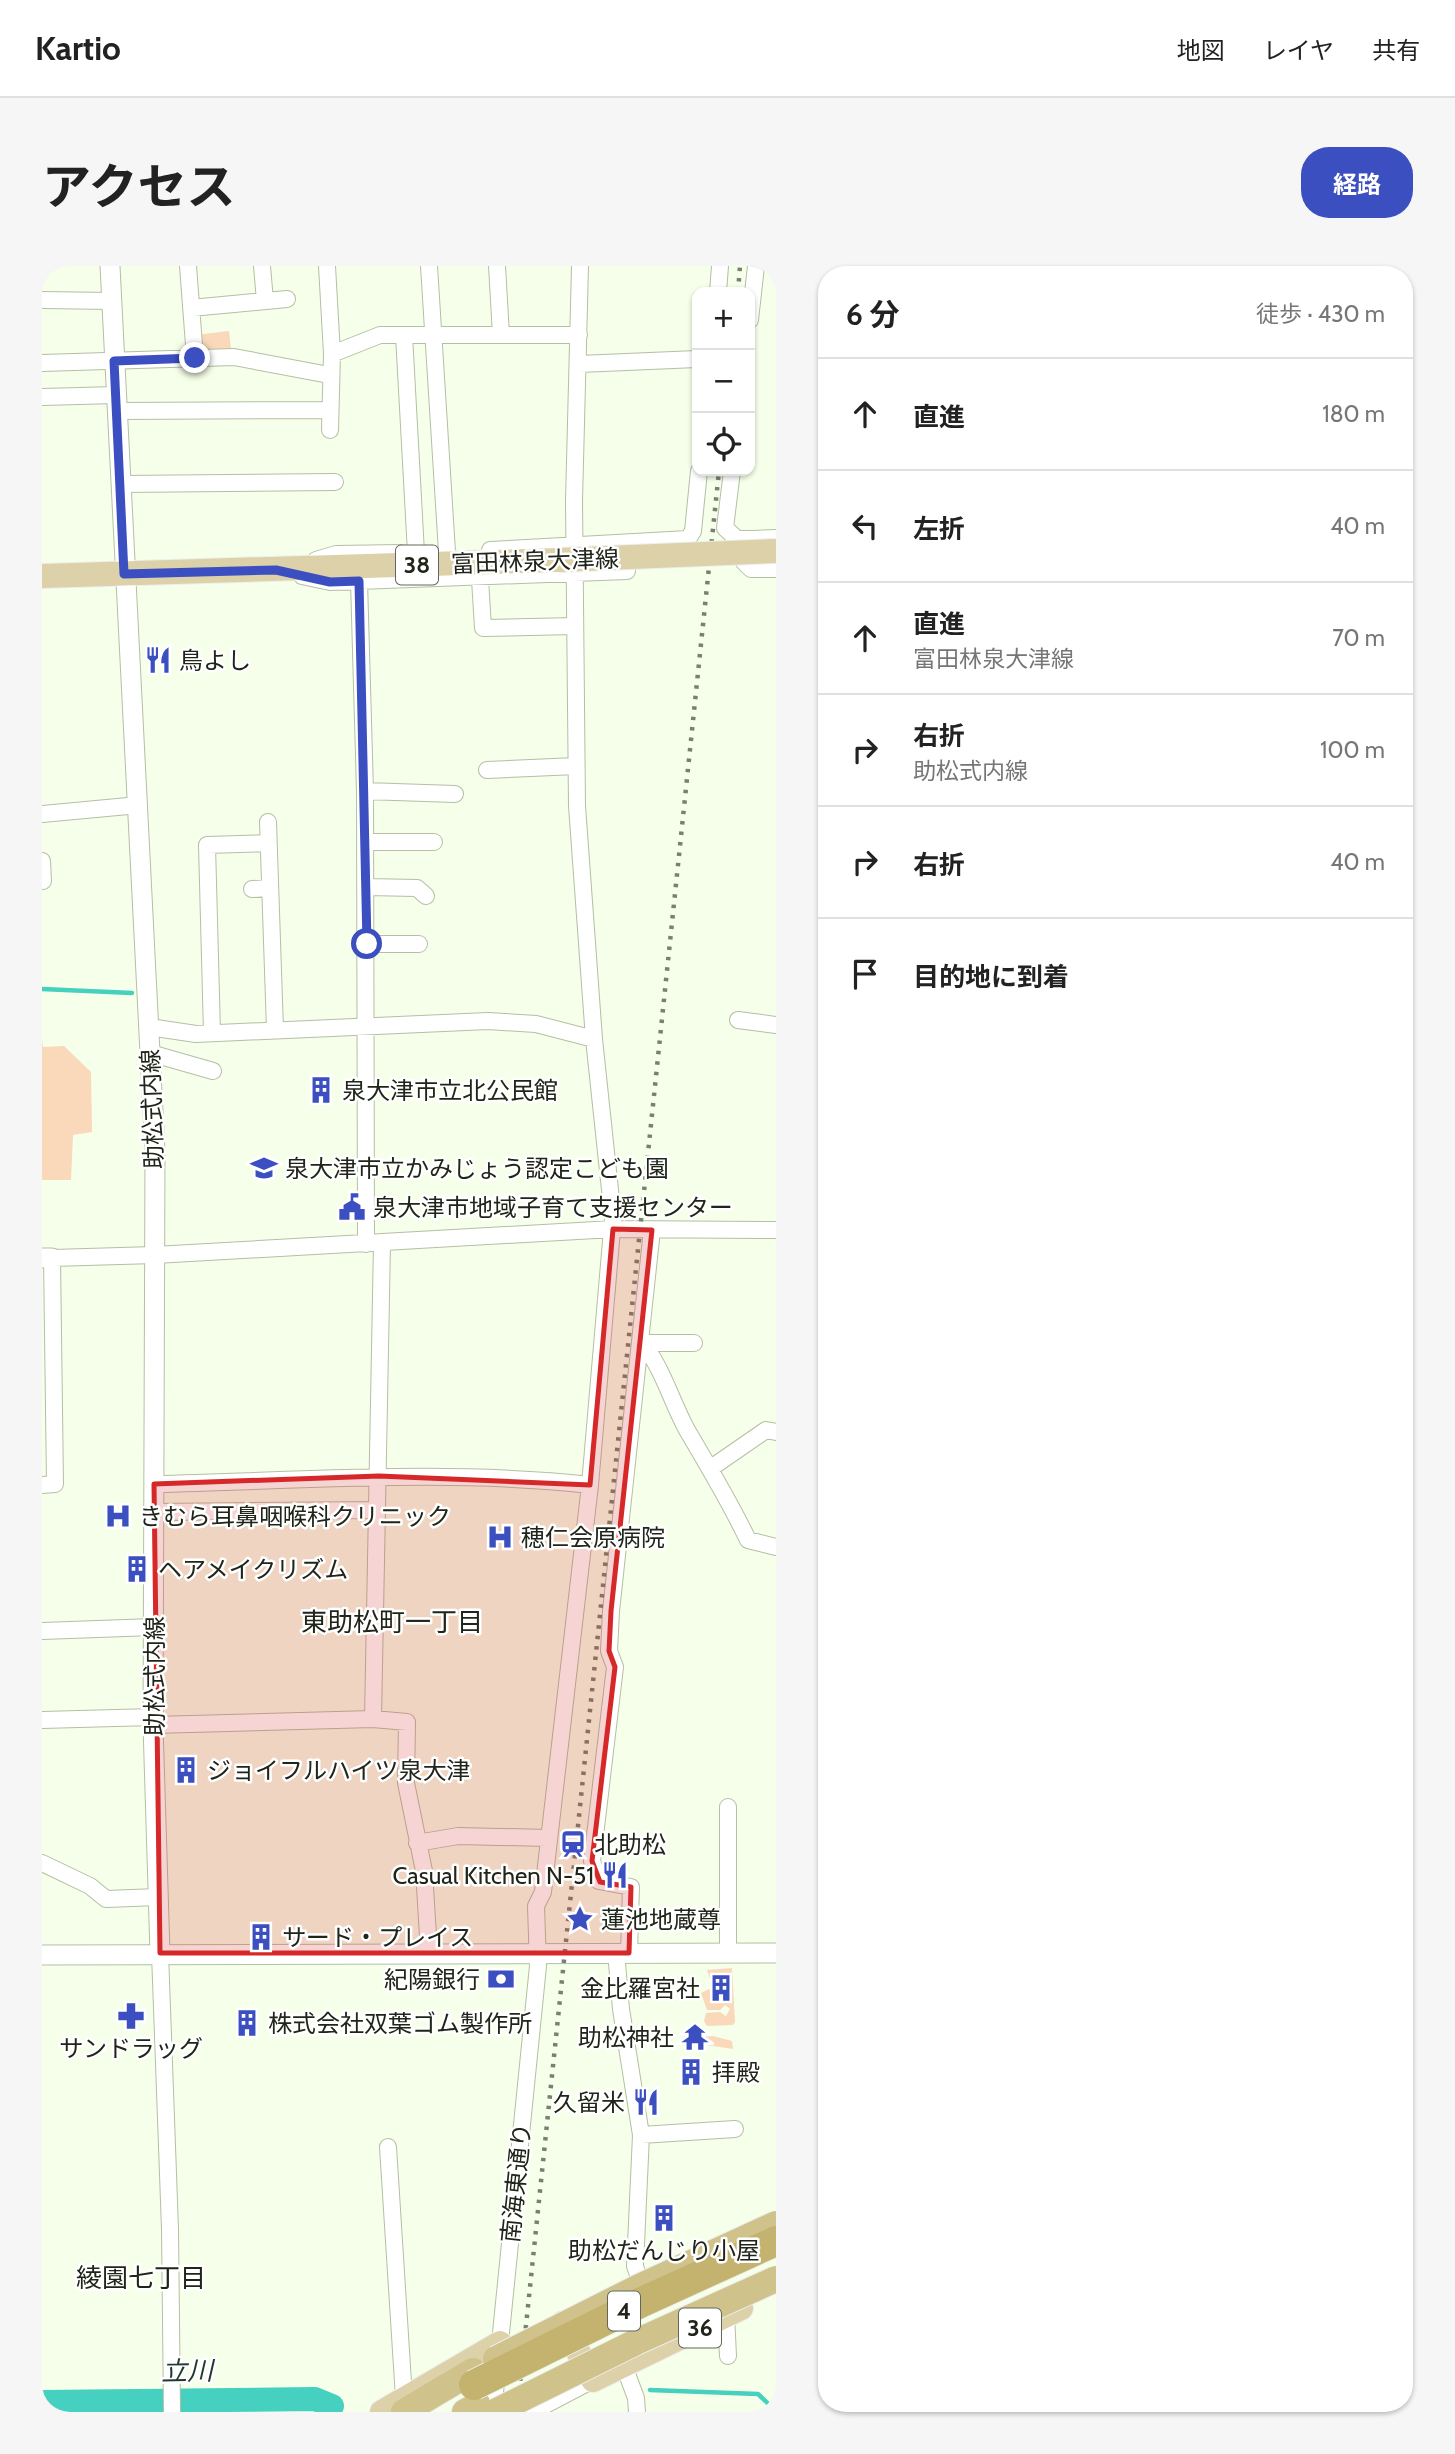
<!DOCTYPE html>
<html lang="ja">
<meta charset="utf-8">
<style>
:root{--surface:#fff;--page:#f6f6f6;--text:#222;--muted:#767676;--line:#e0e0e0;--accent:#3b4fc1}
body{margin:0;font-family:Cabin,"Noto Sans JP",sans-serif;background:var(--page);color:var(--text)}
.controls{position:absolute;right:21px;top:21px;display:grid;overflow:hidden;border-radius:14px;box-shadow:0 2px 5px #0004}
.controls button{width:63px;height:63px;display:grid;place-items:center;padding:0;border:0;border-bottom:2px solid var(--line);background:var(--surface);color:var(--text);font:35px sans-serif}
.stop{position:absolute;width:21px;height:21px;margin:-16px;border:5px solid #3b4fc1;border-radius:50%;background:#fff}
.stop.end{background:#3b4fc1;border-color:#fff;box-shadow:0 2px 7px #0008}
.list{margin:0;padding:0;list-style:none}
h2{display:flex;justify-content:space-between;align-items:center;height:91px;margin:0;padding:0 28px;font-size:30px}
h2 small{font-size:23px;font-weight:400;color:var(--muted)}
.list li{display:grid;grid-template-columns:46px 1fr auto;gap:21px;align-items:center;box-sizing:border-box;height:112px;padding:0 28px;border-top:2px solid var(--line)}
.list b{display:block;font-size:26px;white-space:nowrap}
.list p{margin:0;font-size:23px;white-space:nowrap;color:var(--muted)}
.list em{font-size:23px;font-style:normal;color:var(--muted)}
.icon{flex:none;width:38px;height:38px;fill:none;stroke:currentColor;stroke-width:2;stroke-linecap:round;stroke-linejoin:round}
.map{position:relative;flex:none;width:734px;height:2146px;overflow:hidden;border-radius:28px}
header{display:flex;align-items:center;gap:42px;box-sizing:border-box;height:98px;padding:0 35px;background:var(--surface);border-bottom:2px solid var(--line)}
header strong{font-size:33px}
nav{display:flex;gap:38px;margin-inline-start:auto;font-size:24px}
.intro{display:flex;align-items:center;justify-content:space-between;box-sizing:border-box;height:168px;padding:0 42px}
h1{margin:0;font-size:49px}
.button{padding:18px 32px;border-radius:28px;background:var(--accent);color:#fff;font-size:24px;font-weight:700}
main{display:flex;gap:42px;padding:0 42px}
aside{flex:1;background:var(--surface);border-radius:28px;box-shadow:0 2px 5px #0004}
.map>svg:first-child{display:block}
</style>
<header>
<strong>Kartio</strong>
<nav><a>地図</a><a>レイヤ</a><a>共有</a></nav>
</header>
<div class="intro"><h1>アクセス</h1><a class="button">経路</a></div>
<main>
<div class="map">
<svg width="734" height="2146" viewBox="0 0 734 2146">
<rect width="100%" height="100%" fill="#f6ffe9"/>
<path fill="#f9d9b9" d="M187 65 189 82 154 85 153 69Z
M0 774 1 781 22 780 49 806 50 866 31 869 29 914H0Z
M690 1702 693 1756 691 1759 665 1760 662 1755 664 1747 678 1746 684 1750 688 1743 683 1739 678 1744H665L659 1727 667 1723 670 1727 686 1728 688 1712 668 1713 665 1704Z
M671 1770 690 1775 691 1783 658 1778 660 1771Z"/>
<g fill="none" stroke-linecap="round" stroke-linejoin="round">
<path stroke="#46d0bf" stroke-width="4.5" d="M0 723 90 727
M608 2124 716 2128 734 2145"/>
<path stroke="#46d0bf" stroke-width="24" d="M0 2136 273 2133 290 2140"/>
<defs>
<path id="minor" d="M146 0 153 92
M220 0 223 35
M285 0 290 88 288 164
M387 0 405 286
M455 0 459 69
M676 26 678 0
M0 34 69 35
M149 42 245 33
M708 54 714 0
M362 69 374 287
M290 88 338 69H537
M0 97 192 91 287 109
M537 98 655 93
M0 131 74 129
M75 145 288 144
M690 205 683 262 695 273H710
M78 218 293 216
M734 272 710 273 702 278 701 295 709 303H734
M448 284 646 273 651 265 657 205
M274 294 294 288 359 287
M260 310 288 316 317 315 585 305V282
M438 313 441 362 533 360
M317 315 323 525 324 978
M445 504 534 500
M323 525 413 528
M0 548 97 539
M226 556 233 764
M323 576H392
M0 595 1 615
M324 621 375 622 384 630
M210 623 228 622
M325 678H377
M696 754 734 759
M107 761 154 768 446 755 494 758 552 773
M170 767 165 579 226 577
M108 787 171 805
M340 977 331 1453 365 1456 364 1517 382 1605 387 1686
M600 1077C621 1102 629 1135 645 1164 666 1200 688 1236 706 1274L734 1281
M600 1077H652
M669 1202 724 1164 734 1166
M112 1218C257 1215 403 1203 548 1219
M0 1219 13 1218 10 992 113 989 571 963 734 964
M111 1246 336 1244
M0 1365 111 1361
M0 1454 111 1451
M111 1459 331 1453
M686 1541V1687
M375 1577 416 1570 507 1572
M0 1597 48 1620 64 1633 116 1631
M574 1686 579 1743 599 1869 593 2000 596 2009
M118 1687 128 1963 130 2146
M587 1687 589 1621 557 1615 550 1595 573 1401 567 1385 569 1345 610 964
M599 1869 693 1863
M346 1881 362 2132
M684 2049 686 2090
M582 2100 594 2132 595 2146
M451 2146 496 1700 494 1640 501 1626 548 1219 571 952 552 773 535 540 532 235 538 0
M490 2146 551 2114"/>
<path id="tertiary" d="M68 0 113 885 111 1459 118 1687
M0 992H10
M0 1689 734 1687"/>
<path id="primary" d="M0 310 517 294
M521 2057 551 2114 699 2042
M340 2146 458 2077"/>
<path id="trunk" d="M362 2146 431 2105
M423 2146 436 2139"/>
</defs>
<use href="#minor" stroke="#b4bfa5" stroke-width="18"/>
<use href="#tertiary" stroke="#b4bfa5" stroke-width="21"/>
<use href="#primary" stroke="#edeeed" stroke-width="26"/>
<use href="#trunk" stroke="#edeeed" stroke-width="28"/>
<use href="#minor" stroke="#fff" stroke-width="16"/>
<use href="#tertiary" stroke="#fff" stroke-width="19"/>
<use href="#primary" stroke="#dcd1a8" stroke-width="24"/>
<use href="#trunk" stroke="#d0c28b" stroke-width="26"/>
<path stroke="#7a8071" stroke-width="4.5" stroke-dasharray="3.5 7" stroke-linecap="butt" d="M696 26 698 0
M475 2146 677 205"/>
<defs>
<path id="primary-bridge" d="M517 294 734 285"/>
<path id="trunk-bridge" d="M454 2093 597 2021 734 1958
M453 2146 594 2076 734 2013"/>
<path id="motorway-bridge" d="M432 2119 600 2036 734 1975"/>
</defs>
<use href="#primary-bridge" stroke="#edeeed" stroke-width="26" stroke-linecap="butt"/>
<use href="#trunk-bridge" stroke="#edeeed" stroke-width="28" stroke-linecap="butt"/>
<use href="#motorway-bridge" stroke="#edeeed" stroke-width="32" stroke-linecap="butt"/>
<use href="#primary-bridge" stroke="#dcd1a8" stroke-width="24"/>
<use href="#trunk-bridge" stroke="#d0c28b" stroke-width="26"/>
<use href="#motorway-bridge" stroke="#c4b36e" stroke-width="30"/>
</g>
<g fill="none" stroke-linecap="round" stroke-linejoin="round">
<path stroke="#3b4fc1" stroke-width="9" d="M153 92 72 95 82 308 234 304 288 316 317 315 325 678"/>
</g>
<path fill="#d62828" fill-opacity="0.2" stroke="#d62828" stroke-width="5" stroke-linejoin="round" d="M571 963 610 964 569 1345 567 1385 573 1401 550 1595 558 1616 589 1621 587 1687H118L112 1218 337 1210 548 1219Z"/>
<defs>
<symbol id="restaurant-bare" viewBox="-9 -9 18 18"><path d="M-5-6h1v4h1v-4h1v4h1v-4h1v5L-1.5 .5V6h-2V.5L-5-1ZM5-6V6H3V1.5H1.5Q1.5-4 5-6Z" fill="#3b4fc1" stroke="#fff" stroke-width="2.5" paint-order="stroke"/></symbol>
<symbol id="building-bare" viewBox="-9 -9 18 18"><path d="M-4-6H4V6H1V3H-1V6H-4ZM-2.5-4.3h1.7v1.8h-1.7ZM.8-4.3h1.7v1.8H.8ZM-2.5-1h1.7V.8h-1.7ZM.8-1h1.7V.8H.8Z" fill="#3b4fc1" stroke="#fff" stroke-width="2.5" paint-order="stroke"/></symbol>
<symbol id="school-bare" viewBox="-9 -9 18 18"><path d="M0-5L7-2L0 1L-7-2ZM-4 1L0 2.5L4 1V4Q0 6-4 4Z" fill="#3b4fc1" stroke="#fff" stroke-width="2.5" paint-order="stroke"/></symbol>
<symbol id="civic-bare" viewBox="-9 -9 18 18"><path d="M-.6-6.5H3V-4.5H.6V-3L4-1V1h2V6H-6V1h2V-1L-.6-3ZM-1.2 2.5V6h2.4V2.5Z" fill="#3b4fc1" stroke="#fff" stroke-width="2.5" paint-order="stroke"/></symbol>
<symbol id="hospital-bare" viewBox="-9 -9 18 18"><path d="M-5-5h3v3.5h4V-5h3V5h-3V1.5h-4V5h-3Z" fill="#3b4fc1" stroke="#fff" stroke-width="2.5" paint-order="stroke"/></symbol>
<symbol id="station-bare" viewBox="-9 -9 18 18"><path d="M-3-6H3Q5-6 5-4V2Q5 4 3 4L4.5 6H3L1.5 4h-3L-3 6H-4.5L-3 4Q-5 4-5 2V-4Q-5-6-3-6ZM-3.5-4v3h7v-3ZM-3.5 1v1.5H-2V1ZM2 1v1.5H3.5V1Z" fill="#3b4fc1" stroke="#fff" stroke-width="2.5" paint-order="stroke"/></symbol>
<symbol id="sight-bare" viewBox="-9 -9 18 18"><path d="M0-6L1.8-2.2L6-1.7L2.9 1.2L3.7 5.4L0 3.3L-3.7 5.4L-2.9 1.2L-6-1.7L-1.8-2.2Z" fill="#3b4fc1" stroke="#fff" stroke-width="2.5" paint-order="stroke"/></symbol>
<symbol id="bank-bare" viewBox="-9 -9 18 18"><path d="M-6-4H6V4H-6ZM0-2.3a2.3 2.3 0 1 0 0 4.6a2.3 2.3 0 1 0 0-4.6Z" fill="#3b4fc1" stroke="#fff" stroke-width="2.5" paint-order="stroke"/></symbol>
<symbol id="pharmacy-bare" viewBox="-9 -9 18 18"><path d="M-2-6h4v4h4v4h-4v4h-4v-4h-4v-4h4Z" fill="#3b4fc1" stroke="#fff" stroke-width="2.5" paint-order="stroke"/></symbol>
<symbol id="temple-bare" viewBox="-9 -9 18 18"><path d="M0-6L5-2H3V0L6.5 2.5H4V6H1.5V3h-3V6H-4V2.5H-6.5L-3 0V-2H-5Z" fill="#3b4fc1" stroke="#fff" stroke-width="2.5" paint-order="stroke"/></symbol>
</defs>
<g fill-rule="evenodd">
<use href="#restaurant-bare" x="97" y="375" width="38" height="38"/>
<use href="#building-bare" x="260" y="805" width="38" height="38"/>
<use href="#school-bare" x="203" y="883" width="38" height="38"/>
<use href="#civic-bare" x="291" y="922" width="38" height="38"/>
<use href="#hospital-bare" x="57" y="1231" width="38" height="38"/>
<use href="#hospital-bare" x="439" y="1252" width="38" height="38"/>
<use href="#building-bare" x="76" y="1284" width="38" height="38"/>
<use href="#building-bare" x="125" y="1485" width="38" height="38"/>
<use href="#station-bare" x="512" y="1559" width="38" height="38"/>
<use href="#restaurant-bare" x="554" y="1590" width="38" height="38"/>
<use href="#sight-bare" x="519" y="1634" width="38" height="38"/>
<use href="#building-bare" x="200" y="1652" width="38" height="38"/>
<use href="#bank-bare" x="440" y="1694" width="38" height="38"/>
<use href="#building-bare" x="660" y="1703" width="38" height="38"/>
<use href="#pharmacy-bare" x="70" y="1731" width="38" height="38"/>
<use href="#building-bare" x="186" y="1738" width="38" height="38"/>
<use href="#temple-bare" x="634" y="1752" width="38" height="38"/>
<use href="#building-bare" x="630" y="1787" width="38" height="38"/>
<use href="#restaurant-bare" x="585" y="1817" width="38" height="38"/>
<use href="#building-bare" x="603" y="1933" width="38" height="38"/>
</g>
<g text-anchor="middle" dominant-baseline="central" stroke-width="5" stroke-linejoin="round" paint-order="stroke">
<g fill="#fff" stroke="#63665f" stroke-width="2">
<rect x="354" y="279.5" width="42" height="39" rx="5"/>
<rect x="566" y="2025.5" width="32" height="39" rx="5"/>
<rect x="637" y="2042.5" width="42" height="39" rx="5"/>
</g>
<g font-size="23" font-weight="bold" fill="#20251a">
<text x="375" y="299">38</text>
<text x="582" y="2045">4</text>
<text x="658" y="2062">36</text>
</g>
<g font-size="24" fill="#20251a" stroke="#fff">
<text transform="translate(493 295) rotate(-2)">富田林泉大津線</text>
<text transform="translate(110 843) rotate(-92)">助松式内線</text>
<text transform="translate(112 1410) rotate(-90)">助松式内線</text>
<text transform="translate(474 1917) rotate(-84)">南海東通り</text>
</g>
<g font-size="24" fill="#20251a" stroke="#fff" text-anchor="start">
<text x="137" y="394">鳥よし</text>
<text x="300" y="824">泉大津市立北公民館</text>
<text x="243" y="902">泉大津市立かみじょう認定こども園</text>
<text x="331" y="941">泉大津市地域子育て支援センター</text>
<text x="97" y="1250">きむら耳鼻咽喉科クリニック</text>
<text x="479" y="1271">穂仁会原病院</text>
<text x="116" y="1303">ヘアメイクリズム</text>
<text x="165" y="1504">ジョイフルハイツ泉大津</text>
<text x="552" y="1578">北助松</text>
<text x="552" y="1609" text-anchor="end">Casual Kitchen N-51</text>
<text x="559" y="1653">蓮池地蔵尊</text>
<text x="240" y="1671">サード・プレイス</text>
<text x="438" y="1713" text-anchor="end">紀陽銀行</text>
<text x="658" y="1722" text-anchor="end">金比羅宮社</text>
<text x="226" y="1757">株式会社双葉ゴム製作所</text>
<text x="632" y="1771" text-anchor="end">助松神社</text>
<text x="89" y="1782" text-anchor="middle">サンドラッグ</text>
<text x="670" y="1806">拝殿</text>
<text x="583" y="1836" text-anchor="end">久留米</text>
<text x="622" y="1984" text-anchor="middle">助松だんじり小屋</text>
</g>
<g font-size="26" fill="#20251a" stroke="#fff">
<text x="350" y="1356">東助松町一丁目</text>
<text x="99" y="2012">綾園七丁目</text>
</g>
<g font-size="26" font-style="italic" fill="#203834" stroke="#fff">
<text transform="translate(145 2105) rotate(-1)">立川</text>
</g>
</g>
</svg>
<div class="controls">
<button>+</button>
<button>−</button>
<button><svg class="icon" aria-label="locate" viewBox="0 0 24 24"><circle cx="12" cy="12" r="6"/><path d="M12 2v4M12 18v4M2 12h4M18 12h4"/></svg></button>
</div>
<div class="stop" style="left:325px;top:678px"></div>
<div class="stop end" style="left:153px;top:92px"></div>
</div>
<aside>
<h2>6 分<small>徒歩 · 430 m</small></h2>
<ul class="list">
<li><svg class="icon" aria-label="ahead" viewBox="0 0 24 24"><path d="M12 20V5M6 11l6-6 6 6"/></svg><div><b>直進</b></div><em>180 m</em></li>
<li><svg class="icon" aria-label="left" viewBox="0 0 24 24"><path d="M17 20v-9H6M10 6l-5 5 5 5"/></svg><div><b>左折</b></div><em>40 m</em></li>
<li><svg class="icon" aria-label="ahead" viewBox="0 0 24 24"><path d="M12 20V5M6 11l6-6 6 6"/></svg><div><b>直進</b><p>富田林泉大津線</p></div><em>70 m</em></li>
<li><svg class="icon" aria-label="right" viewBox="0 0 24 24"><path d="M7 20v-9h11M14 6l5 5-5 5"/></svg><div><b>右折</b><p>助松式内線</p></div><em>100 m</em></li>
<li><svg class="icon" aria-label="right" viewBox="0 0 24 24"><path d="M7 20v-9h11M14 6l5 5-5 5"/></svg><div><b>右折</b></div><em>40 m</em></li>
<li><svg class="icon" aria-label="arrive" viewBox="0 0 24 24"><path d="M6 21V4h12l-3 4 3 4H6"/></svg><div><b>目的地に到着</b></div></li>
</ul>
</aside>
</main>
